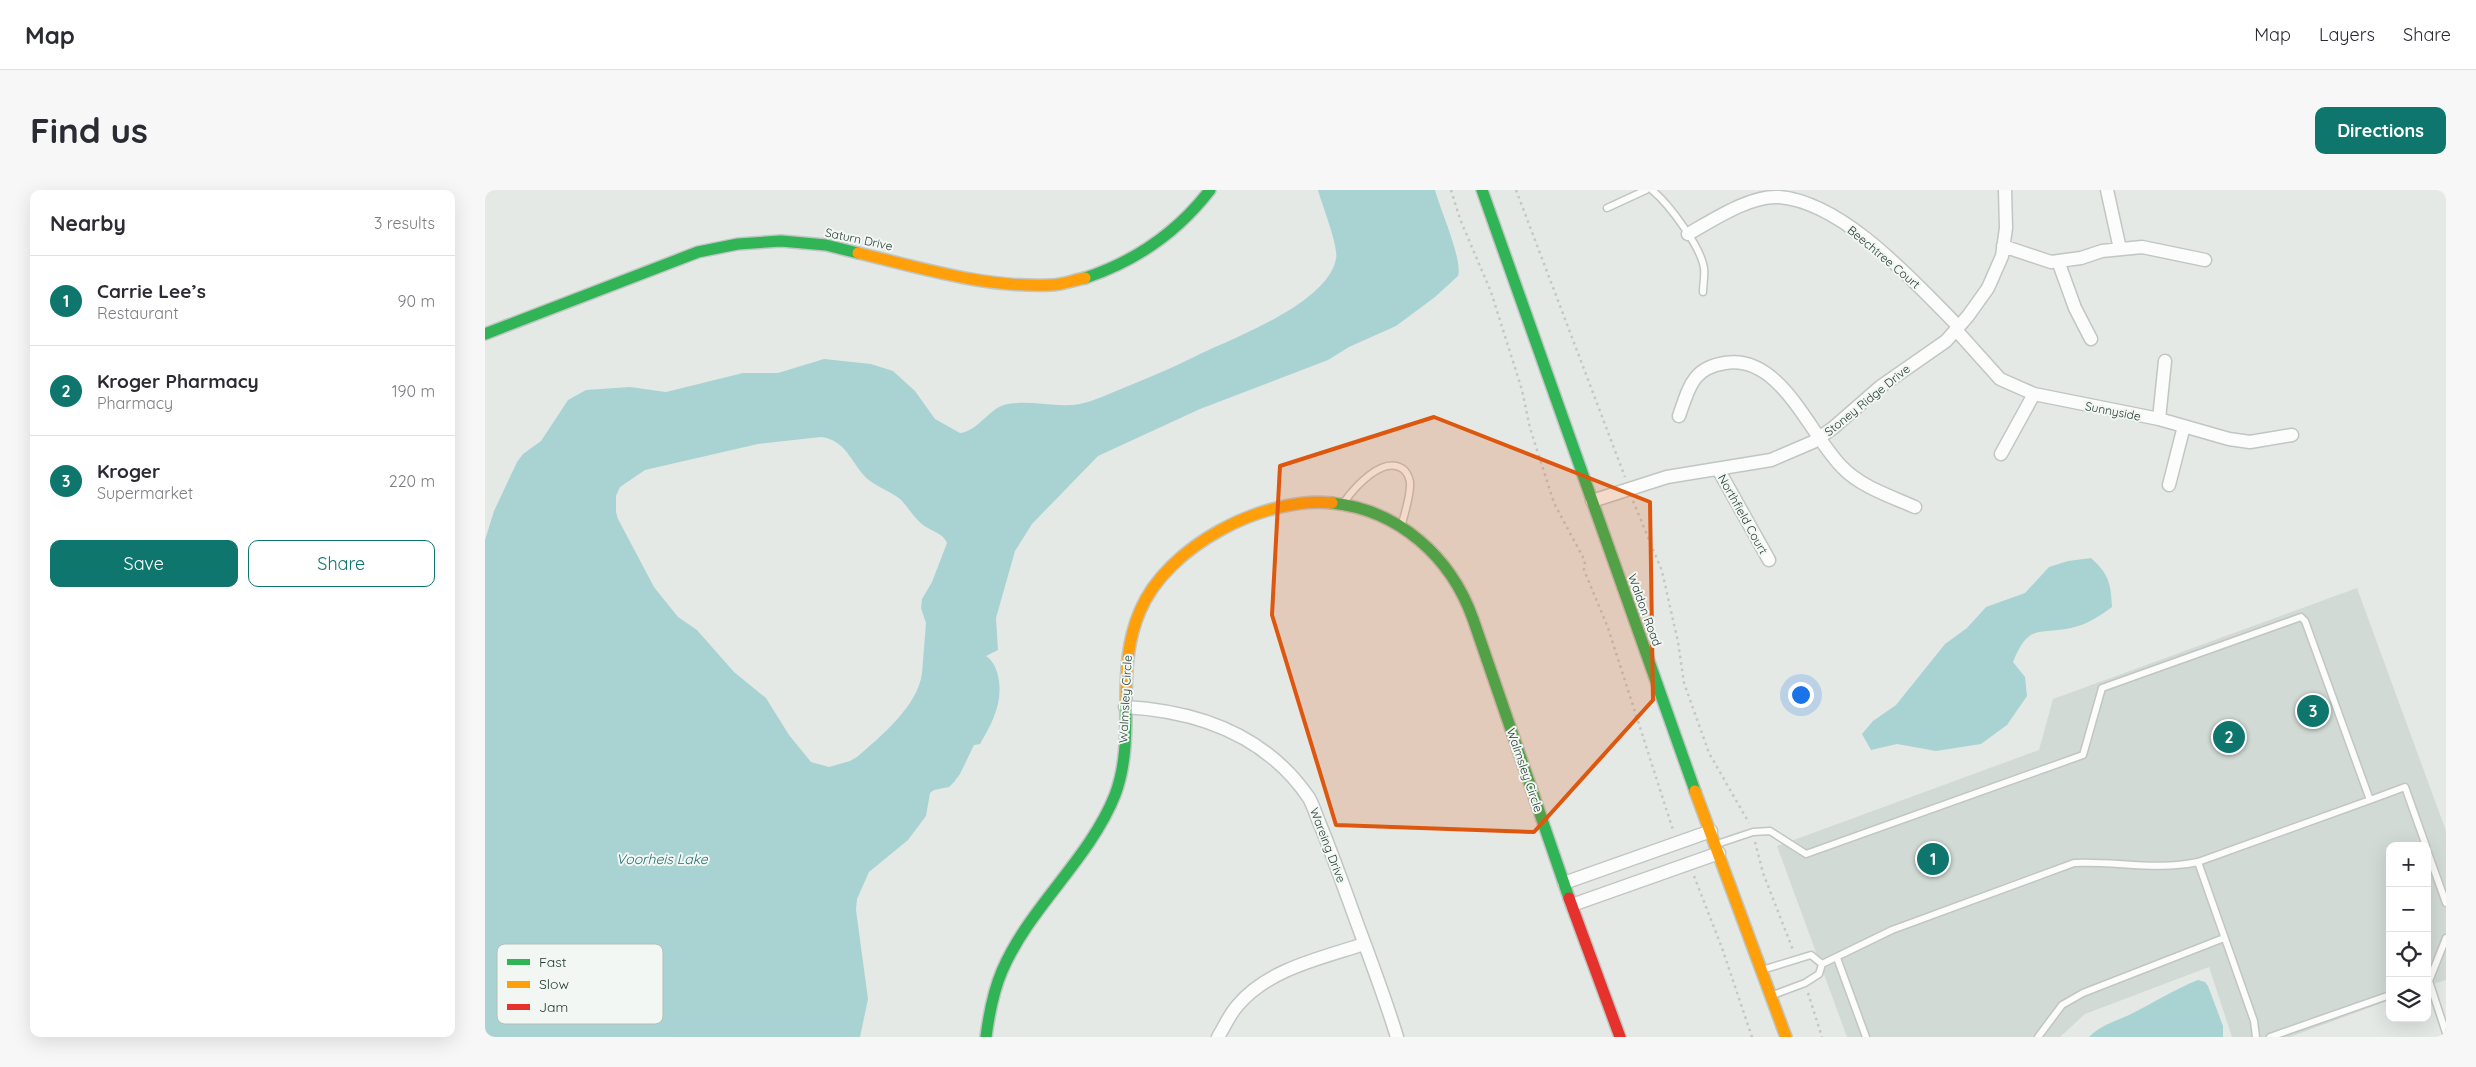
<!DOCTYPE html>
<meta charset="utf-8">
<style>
:root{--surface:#fff;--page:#f7f7f7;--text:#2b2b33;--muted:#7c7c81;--line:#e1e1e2;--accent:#0f766e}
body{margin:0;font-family:Quicksand,sans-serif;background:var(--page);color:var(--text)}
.controls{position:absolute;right:15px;bottom:15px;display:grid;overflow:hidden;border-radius:10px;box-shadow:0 5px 20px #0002}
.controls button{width:45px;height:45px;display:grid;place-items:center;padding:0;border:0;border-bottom:1px solid var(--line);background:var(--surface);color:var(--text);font:25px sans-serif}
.you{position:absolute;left:1315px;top:504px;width:18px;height:18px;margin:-12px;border:4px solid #fff;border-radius:50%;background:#1a73e8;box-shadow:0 0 0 8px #1a73e833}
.badge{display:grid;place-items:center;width:32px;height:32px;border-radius:50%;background:var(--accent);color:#fff;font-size:16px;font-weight:700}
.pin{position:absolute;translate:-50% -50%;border:2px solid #fff;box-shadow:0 1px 5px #0006}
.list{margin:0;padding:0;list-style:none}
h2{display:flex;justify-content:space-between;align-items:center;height:65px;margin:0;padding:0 20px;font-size:21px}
h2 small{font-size:16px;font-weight:400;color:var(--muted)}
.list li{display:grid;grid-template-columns:32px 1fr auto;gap:15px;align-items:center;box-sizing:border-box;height:90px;padding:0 20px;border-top:1px solid var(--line)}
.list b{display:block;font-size:19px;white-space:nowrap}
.list p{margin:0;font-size:16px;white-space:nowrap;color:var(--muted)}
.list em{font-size:16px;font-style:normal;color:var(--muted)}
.actions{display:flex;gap:10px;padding:15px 20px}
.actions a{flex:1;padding:11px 0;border:1px solid var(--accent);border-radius:10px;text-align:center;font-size:18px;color:var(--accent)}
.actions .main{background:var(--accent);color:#fff}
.icon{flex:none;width:28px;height:28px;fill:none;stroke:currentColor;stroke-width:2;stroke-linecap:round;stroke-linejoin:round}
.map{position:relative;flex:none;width:1961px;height:847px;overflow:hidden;border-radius:10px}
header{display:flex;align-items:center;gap:30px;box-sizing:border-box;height:70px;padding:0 25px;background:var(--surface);border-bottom:1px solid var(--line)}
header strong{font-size:24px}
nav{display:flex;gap:28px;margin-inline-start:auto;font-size:18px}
.intro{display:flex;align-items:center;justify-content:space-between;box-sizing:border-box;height:120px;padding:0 30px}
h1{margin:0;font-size:35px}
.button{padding:12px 22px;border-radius:10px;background:var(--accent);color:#fff;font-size:18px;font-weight:700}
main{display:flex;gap:30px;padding:0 30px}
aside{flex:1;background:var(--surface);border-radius:10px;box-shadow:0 5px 20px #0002}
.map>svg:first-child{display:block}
</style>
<header>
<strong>Map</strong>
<nav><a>Map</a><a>Layers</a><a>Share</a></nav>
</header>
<div class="intro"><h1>Find us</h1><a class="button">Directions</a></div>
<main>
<aside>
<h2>Nearby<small>3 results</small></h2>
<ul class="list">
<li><span class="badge">1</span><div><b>Carrie Lee’s</b><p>Restaurant</p></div><em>90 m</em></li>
<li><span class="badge">2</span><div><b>Kroger Pharmacy</b><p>Pharmacy</p></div><em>190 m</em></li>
<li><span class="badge">3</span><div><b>Kroger</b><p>Supermarket</p></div><em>220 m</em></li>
</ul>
<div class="actions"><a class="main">Save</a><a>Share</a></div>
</aside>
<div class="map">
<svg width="1961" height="847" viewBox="0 0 1961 847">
<rect width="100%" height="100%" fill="#e4e9e6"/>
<path fill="#d2dad5" d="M1872 398 1961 641V790L1942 796V656H1905V810L1805 847H1747L1724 777 1600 824 1575 847H1362L1292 656 1554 560 1568 509Z"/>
<path fill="#a9d3d2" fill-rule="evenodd" d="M833 0H950C955 19 978 70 973 86L950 107 911 136 864 157 843 170 715 219 613 266 547 334 530 361 511 428 513 460 501 466C507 470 510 476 512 482 520 509 508 532 495 554L489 555 475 584 469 592 464 597 449 600 445 603 441 626 423 650 384 682 372 709 371 720 383 809 375 847H0V350L9 321 32 272 38 264 56 251 83 210 101 200 145 197 181 202 258 183H293L339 169 386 174 408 181 430 201 450 229 475 243C494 241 504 217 523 214 547 210 572 218 595 214 608 211 619 206 631 201 658 190 685 179 711 166 748 148 842 114 851 69 854 57 837 15 833 0ZM336 247C363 250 367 277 385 291 395 298 406 302 415 309 423 317 429 328 438 335 446 341 458 343 462 353L447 392 437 409 436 418 441 433 437 483C433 516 396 546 372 567L365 571 344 577 326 572 304 545 281 508 249 482 212 440 193 427 169 397 133 329 131 322V306L135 297 160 280 273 254Z
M1606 368C1624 384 1626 394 1627 417 1615 426 1601 435 1586 438 1553 445 1544 433 1528 472L1540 487 1542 506 1522 535 1496 554 1451 561 1412 554 1386 560 1377 544 1388 531 1411 515 1460 454 1482 438 1501 417 1540 403 1564 377 1583 371Z
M1713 790 1720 792 1723 796 1738 836V847H1604C1617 834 1632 831 1648 823 1670 812 1690 799 1713 790Z"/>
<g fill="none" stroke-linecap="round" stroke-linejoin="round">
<defs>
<path id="lane" d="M1167 0C1184 14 1216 57 1219 78 1220 86 1218 94 1218 102
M1122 18 1161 0
M859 312C870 297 898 265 918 279 922 282 924 287 925 292 926 305 920 321 917 334
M1885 610 1920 597 1941 656
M1232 654 1268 642 1285 641 1321 664 1598 565 1617 498 1816 427 1820 431 1885 610 1713 672
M1942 660 1961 713
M1961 748 1944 791 1961 843
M1352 768 1381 847
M1337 774 1407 740 1589 673C1631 671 1671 681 1713 672L1769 831 1771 847
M1277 780 1326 765 1337 774 1334 784 1320 793 1288 805
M1553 847 1577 815 1598 803 1739 748
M1785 847 1905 805"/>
<path id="street" d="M1622 0 1635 59
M1203 44C1228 30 1265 5 1294 7 1359 12 1430 93 1474 137
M1518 56 1566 72 1596 68 1617 61 1657 57 1720 70
M1573 71 1590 118 1606 149
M1471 140 1515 189 1549 204 1674 229 1744 249 1765 252 1807 245
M1194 226C1204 198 1207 178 1240 173 1296 164 1324 244 1357 277 1376 297 1405 306 1430 317
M1674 229 1680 171
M1516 264 1549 204
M1233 279 1284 370
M1684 295 1699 236
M1107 311 1182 287 1286 270 1328 252 1348 238 1395 197 1461 151 1483 126 1503 98 1517 66 1521 38 1520 0
M640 517C713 521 781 545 824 608 828 615 831 625 834 632 845 658 854 684 864 711 880 756 898 801 912 847
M1079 693 1226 641
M1087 715 1234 663
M733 847C740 836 744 825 753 815 783 779 837 768 879 754"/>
<path id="fast" d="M997 0 1210 601
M600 88C651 71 692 43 725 0
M0 144 213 62 253 54 296 51 341 55 373 63
M847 313C914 320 966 367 988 429L1084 708
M501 847C504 824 508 802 517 781 545 716 604 670 630 605 641 576 641 545 641 514"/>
<path id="slow" d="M373 63C437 78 500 98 566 95 577 95 589 90 600 88
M641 514C641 482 642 451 655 421 682 356 779 306 847 313
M1210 601 1301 847"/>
<path id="jam" d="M1084 708 1135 847"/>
</defs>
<use href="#lane" stroke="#c1c6c3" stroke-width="9"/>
<use href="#street" stroke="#c1c6c3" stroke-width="15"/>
<use href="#fast" stroke="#c0c6c3" stroke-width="14"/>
<use href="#slow" stroke="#c0c6c3" stroke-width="14"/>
<use href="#jam" stroke="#c0c6c3" stroke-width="14"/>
<path stroke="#c1c9c4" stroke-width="2.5" stroke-dasharray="2.5 4" stroke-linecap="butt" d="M966 0 975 29 1006 102 1037 200 1045 238 1069 313 1100 371 1099 380 1123 438 1188 640
M1031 0 1140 287
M1148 311 1177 381 1193 452 1199 493 1224 563 1264 633
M1270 652 1278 683 1308 760
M1209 686 1237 758 1267 847
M1323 803 1337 847"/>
<use href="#lane" stroke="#fbfcfb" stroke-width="6"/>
<use href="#street" stroke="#fbfcfb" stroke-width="12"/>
<use href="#fast" stroke="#30b455" stroke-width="11"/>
<use href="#slow" stroke="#ff9f0a" stroke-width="11"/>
<use href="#jam" stroke="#e5322d" stroke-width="11"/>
</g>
<path fill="#de570e" fill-opacity="0.2" stroke="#de570e" stroke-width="4" stroke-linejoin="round" d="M949 227 1165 312 1168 510 1049 642 851 635 787 425 795 276Z"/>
<g text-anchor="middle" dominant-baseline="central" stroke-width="4" stroke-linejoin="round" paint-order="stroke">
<g font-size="12" fill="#243a30" stroke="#f2f7f4">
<text transform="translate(374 49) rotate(12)">Saturn Drive</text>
<text transform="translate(1399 67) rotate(40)">Beechtree Court</text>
<text transform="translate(1382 210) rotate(-39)">Stoney Ridge Drive</text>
<text transform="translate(1628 221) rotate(11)">Sunnyside</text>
<text transform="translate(1258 324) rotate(61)">Northfield Court</text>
<text transform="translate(1160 420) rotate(70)">Waldon Road</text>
<text transform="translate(640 509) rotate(-87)">Walmsley Circle</text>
<text transform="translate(1040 580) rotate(71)">Walmsley Circle</text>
<text transform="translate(843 655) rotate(69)">Wareing Drive</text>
</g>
<g font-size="14" font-style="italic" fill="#256f6f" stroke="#f2f7f4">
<text x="177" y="669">Voorheis Lake</text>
</g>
</g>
<rect x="12" y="754" width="166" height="80" rx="8" fill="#f2f7f4" stroke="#b4beb9" stroke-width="1"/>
<rect x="22" y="769" width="23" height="6" fill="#30b455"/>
<rect x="22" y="791" width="23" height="7" fill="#ff9f0a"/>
<rect x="22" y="814" width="23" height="6" fill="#e5322d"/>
<g font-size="14" fill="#243a30">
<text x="54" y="777">Fast</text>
<text x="54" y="799">Slow</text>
<text x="54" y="822">Jam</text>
</g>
</svg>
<div class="controls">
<button>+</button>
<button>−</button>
<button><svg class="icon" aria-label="locate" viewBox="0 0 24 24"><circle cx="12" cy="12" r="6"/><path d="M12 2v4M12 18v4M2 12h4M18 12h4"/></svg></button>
<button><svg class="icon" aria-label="layers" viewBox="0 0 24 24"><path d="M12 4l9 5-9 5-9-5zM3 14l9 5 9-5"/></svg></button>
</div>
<div class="you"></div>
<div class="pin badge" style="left:1448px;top:669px">1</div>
<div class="pin badge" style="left:1744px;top:547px">2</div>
<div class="pin badge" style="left:1828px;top:521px">3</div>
</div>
</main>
